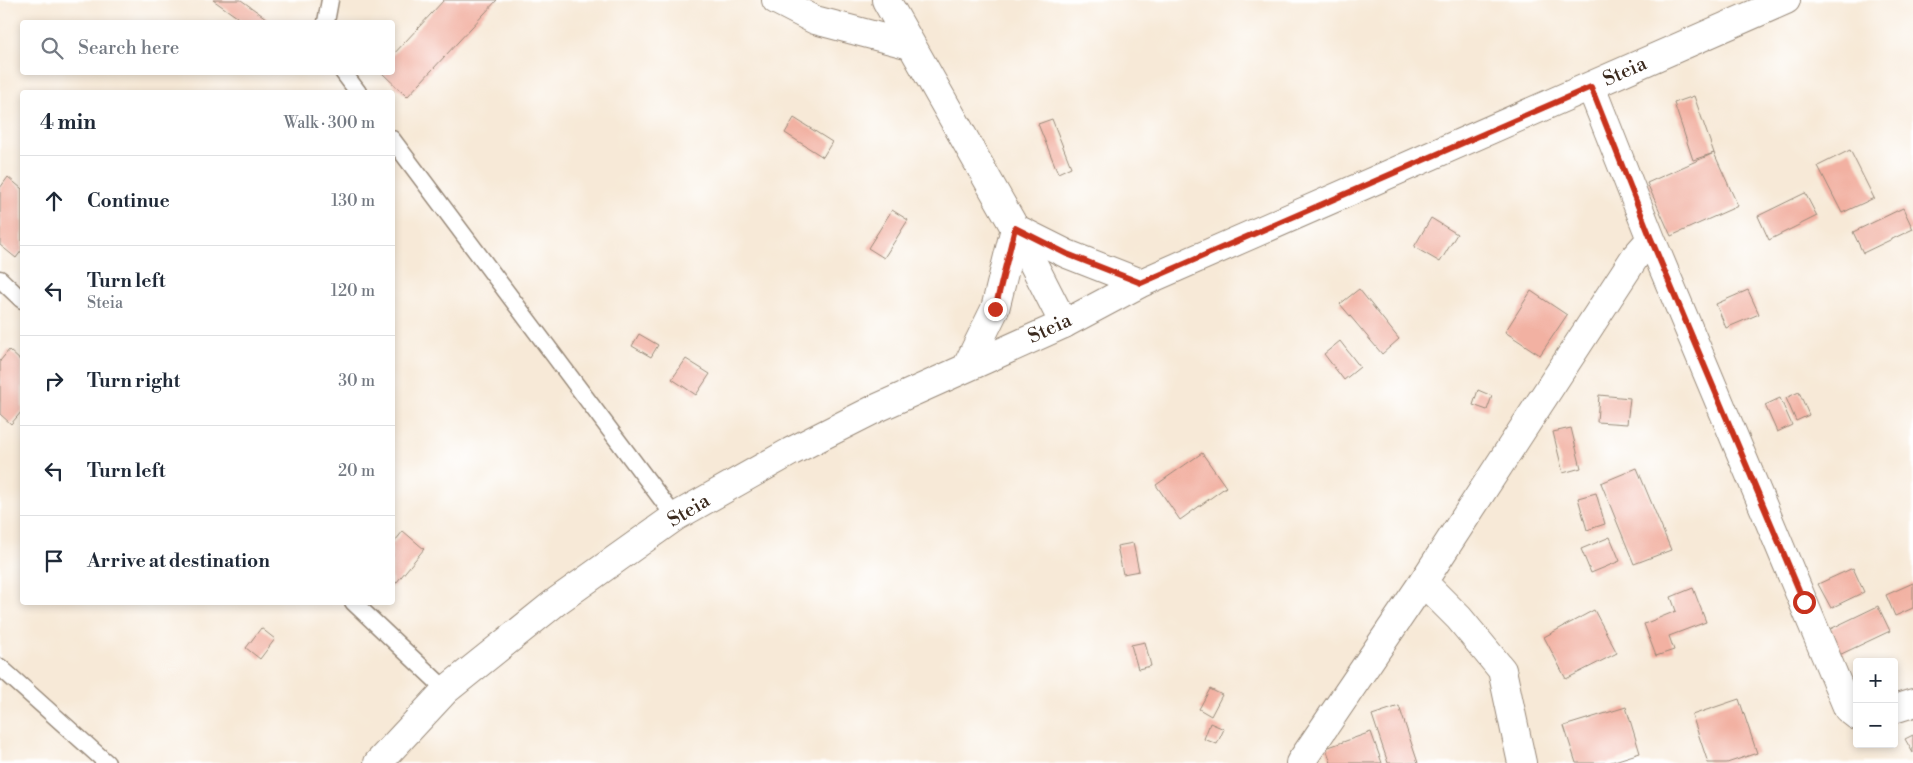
<!DOCTYPE html>
<meta charset="utf-8">
<style>
:root{--surface:#fff;--page:#f6f6f7;--text:#1f2937;--muted:#747a83;--line:#e0e1e3}
body{margin:0;font-family:"Libre Bodoni",serif;background:var(--page);color:var(--text)}
.controls{position:absolute;right:15px;bottom:15px;display:grid;overflow:hidden;border-radius:5px;box-shadow:0 2px 8px #0003}
.controls button{width:45px;height:45px;display:grid;place-items:center;padding:0;border:0;border-bottom:1px solid var(--line);background:var(--surface);color:var(--text);font:25px sans-serif}
.stop{position:absolute;width:15px;height:15px;margin:-11px;border:4px solid #c8321e;border-radius:50%;background:#fff}
.stop.end{background:#c8321e;border-color:#fff;box-shadow:0 1px 5px #0008}
.list{margin:0;padding:0;list-style:none}
h2{display:flex;justify-content:space-between;align-items:center;height:65px;margin:0;padding:0 20px;font-size:21px}
h2 small{font-size:16px;font-weight:400;color:var(--muted)}
.list li{display:grid;grid-template-columns:32px 1fr auto;gap:15px;align-items:center;box-sizing:border-box;height:90px;padding:0 20px;border-top:1px solid var(--line)}
.list b{display:block;font-size:19px;white-space:nowrap}
.list p{margin:0;font-size:16px;white-space:nowrap;color:var(--muted)}
.list em{font-size:16px;font-style:normal;color:var(--muted)}
.icon{flex:none;width:28px;height:28px;fill:none;stroke:currentColor;stroke-width:2;stroke-linecap:round;stroke-linejoin:round}
.map{position:relative;flex:none;width:1913px;height:763px;overflow:hidden}
.search{position:absolute;background:var(--surface);box-shadow:0 2px 8px #0003;left:20px;top:20px;width:375px;height:55px;display:flex;align-items:center;gap:12px;box-sizing:border-box;padding:0 18px;border-radius:5px;color:var(--muted);font-size:19px}
.panel{position:absolute;background:var(--surface);box-shadow:0 2px 8px #0003;left:20px;top:90px;width:375px;height:515px;border-radius:5px}
.map>svg:first-child{display:block}
</style>
<div class="map">
<svg width="1913" height="763" viewBox="0 0 1913 763">
<rect width="100%" height="100%" fill="#fff"/>
<filter id="ink" filterUnits="userSpaceOnUse"><feTurbulence type="fractalNoise" baseFrequency=".02" numOctaves="2"/><feDisplacementMap in="SourceGraphic" scale="10" xChannelSelector="R" yChannelSelector="G"/><feConvolveMatrix kernelMatrix="1 2 1 2 8 2 1 2 1" color-interpolation-filters="sRGB"/></filter>
<filter id="wash" filterUnits="userSpaceOnUse"><feTurbulence type="fractalNoise" baseFrequency=".0096" numOctaves="4" result="noise"/><feDisplacementMap in="SourceGraphic" scale="20" xChannelSelector="R" yChannelSelector="G"/><feGaussianBlur stdDeviation="1.12" result="paint"/><feColorMatrix in="noise" values="0 0 0 0 0 0 0 0 0 0 0 0 0 0 0 0 0 1.4 0 .05"/><feComposite in="paint" operator="in"/></filter>
<g filter="url(#wash)">
<rect width="100%" height="100%" fill="#f7e9d7"/>
<g id="blocks">
<path fill="#f2b1a2" d="M213 0H241L270 21 244 22Z
M444 0H497L407 97 381 72H392V56Z
M1694 96 1714 153 1693 160 1674 103Z
M794 118 832 142 823 157 785 133Z
M1052 119 1071 167 1058 173 1038 124Z
M1850 150 1874 198 1842 213 1818 166Z
M1714 153 1738 206 1671 236 1647 183Z
M8 177 22 189V250L16 258 0 245V188Z
M1805 193 1817 216 1769 240 1758 216Z
M1903 208 1913 229 1863 253 1853 232Z
M892 210 908 220 884 258 868 248Z
M1431 218 1457 234 1440 262 1414 247Z
M1359 289 1399 339 1382 354 1340 304Z
M1748 290 1759 314 1726 328 1716 304Z
M1531 291 1567 315 1540 355 1505 332Z
M639 334 658 345 651 357 632 346Z
M1340 341 1360 367 1344 380 1324 354Z
M9 350 22 362V411L11 424 0 414V361Z
M686 359 710 374 696 395 672 379Z
M1478 390 1492 396 1487 410 1473 405Z
M1799 392 1809 415 1796 421 1786 398Z
M1599 395 1630 398 1627 424 1597 422Z
M1780 398 1792 425 1777 432 1765 405Z
M1571 428 1581 468 1563 473 1553 432Z
M1202 453 1226 487 1180 520 1156 485Z
M1637 468 1671 550 1634 564 1601 483Z
M1596 493 1605 524 1587 530 1578 498Z
M403 531 424 549 392 588V545Z
M1610 537 1620 561 1591 573 1581 549Z
M1133 543 1139 571 1123 574 1117 546Z
M1853 568 1864 592 1831 608 1818 584Z
M1913 583V608L1895 616 1886 595Z
M1693 588 1706 622 1669 636 1674 650 1656 656 1644 624 1676 611 1671 597Z
M1878 606 1890 631 1835 657 1824 632Z
M1594 610 1617 653 1566 679 1544 637Z
M261 628 275 639 260 659 246 648Z
M1145 642 1151 666 1138 669 1131 645Z
M1210 689 1222 695 1211 716 1199 709Z
M1739 699 1757 753 1727 763H1708L1692 715Z
M1399 706 1418 763H1388L1372 715Z
M1626 707 1640 753 1608 763H1576L1564 726Z
M1210 723 1224 729 1217 744 1204 739Z
M1371 732 1382 763H1331L1326 748Z
M1913 735V753L1905 739Z"/>
</g>
</g>
<g filter="url(#ink)">
<use href="#blocks" fill-opacity="0" stroke="#998a7a" stroke-width="1"/>
<g fill="none" stroke-linecap="round" stroke-linejoin="round">
<defs>
<path id="lane" d="M326 22 330 0
M343 72 358 92
M392 139 675 517
M0 279 22 300
M353 602 446 690
M0 667 107 763"/>
<path id="street" d="M776 0 815 20 910 45
M886 0 1015 228 1064 324
M1651 239 1848 709 1857 716
M1423 582 1459 618 1502 670 1522 763
M1894 709 1913 703
M1300 763 1423 582 1635 257 1651 239 1591 87"/>
<path id="primary" d="M966 368 995 309 1015 228 1067 254 1141 283
M378 763 446 690 557 601 675 517 790 452 875 409 1064 324 1141 283 1786 0"/>
</defs>
<use href="#lane" stroke="#998a7a" stroke-width="19"/>
<use href="#street" stroke="#998a7a" stroke-width="30"/>
<use href="#primary" stroke="#998a7a" stroke-width="30"/>
<use href="#lane" stroke="#fff" stroke-width="16"/>
<use href="#street" stroke="#fff" stroke-width="28"/>
<use href="#primary" stroke="#fff" stroke-width="28"/>
</g>
</g>
<g fill="none" stroke-linecap="round" stroke-linejoin="round" filter="url(#ink)">
<path stroke="#c8321e" stroke-width="6" d="M995 309 1015 228 1067 254 1141 283 1591 87 1651 239 1804 602"/>
</g>
<g text-anchor="middle" dominant-baseline="central" stroke-width="4.5" stroke-linejoin="round" paint-order="stroke">
<g font-size="20" fill="#3b2a1e" stroke="#fff">
<text transform="translate(1625 72) rotate(-24)">Steia</text>
<text transform="translate(1050 329) rotate(-25)">Steia</text>
<text transform="translate(689 511) rotate(-31)">Steia</text>
</g>
</g>
</svg>
<div class="controls">
<button>+</button>
<button>−</button>
</div>
<div class="stop" style="left:1804px;top:602px"></div>
<div class="stop end" style="left:995px;top:309px"></div>
<div class="search"><svg class="icon" aria-label="search" viewBox="0 0 24 24"><circle cx="10" cy="10" r="6"/><path d="M15 15l6 6"/></svg>Search here</div>
<section class="panel">
<h2>4 min<small>Walk · 300 m</small></h2>
<ul class="list">
<li><svg class="icon" aria-label="ahead" viewBox="0 0 24 24"><path d="M12 20V5M6 11l6-6 6 6"/></svg><div><b>Continue</b></div><em>130 m</em></li>
<li><svg class="icon" aria-label="left" viewBox="0 0 24 24"><path d="M17 20v-9H6M10 6l-5 5 5 5"/></svg><div><b>Turn left</b><p>Steia</p></div><em>120 m</em></li>
<li><svg class="icon" aria-label="right" viewBox="0 0 24 24"><path d="M7 20v-9h11M14 6l5 5-5 5"/></svg><div><b>Turn right</b></div><em>30 m</em></li>
<li><svg class="icon" aria-label="left" viewBox="0 0 24 24"><path d="M17 20v-9H6M10 6l-5 5 5 5"/></svg><div><b>Turn left</b></div><em>20 m</em></li>
<li><svg class="icon" aria-label="arrive" viewBox="0 0 24 24"><path d="M6 21V4h12l-3 4 3 4H6"/></svg><div><b>Arrive at destination</b></div></li>
</ul>
</section>
</div>
